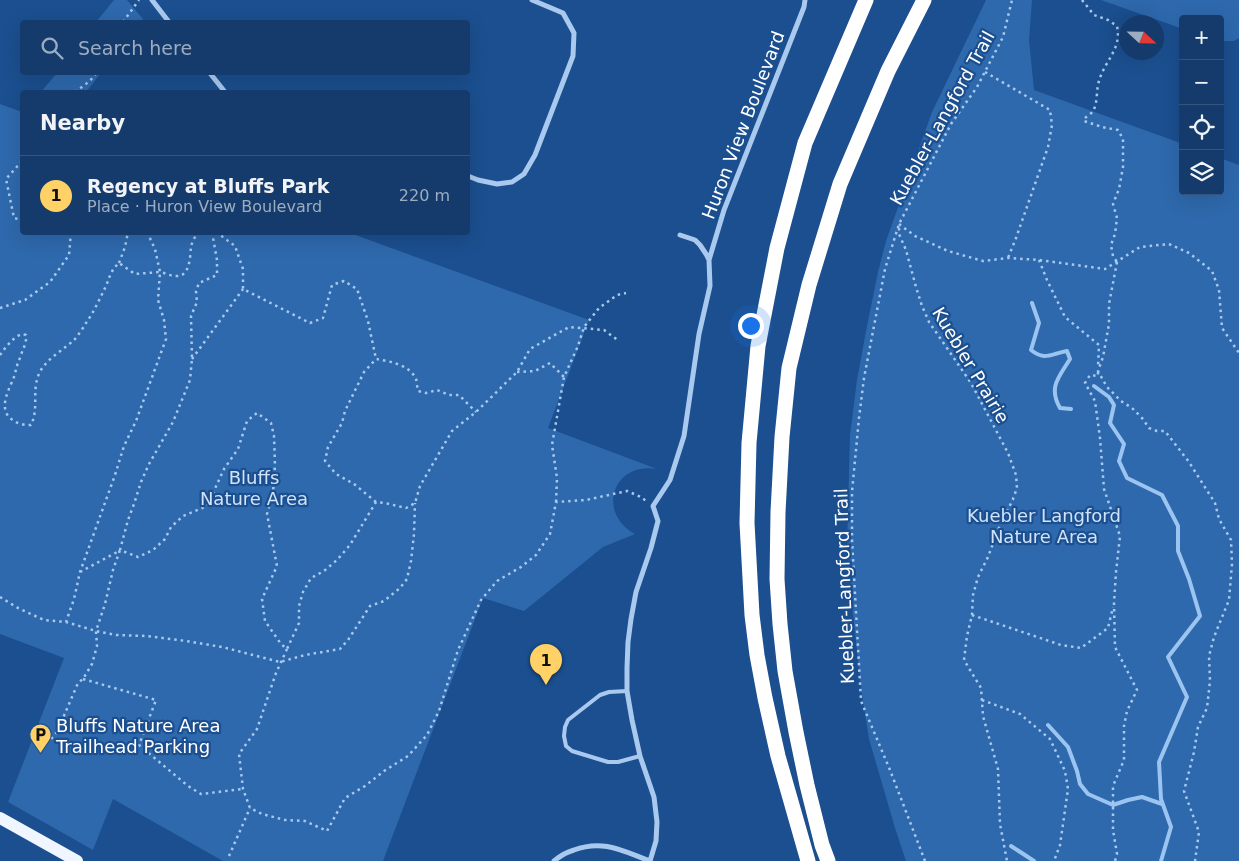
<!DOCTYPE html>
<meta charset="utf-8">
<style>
:root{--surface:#143b6b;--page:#1d4271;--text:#f1f3f6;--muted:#9dadc1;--line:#33557e;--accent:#ffd166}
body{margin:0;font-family:"DejaVu Sans",sans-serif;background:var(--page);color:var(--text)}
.controls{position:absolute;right:15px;top:15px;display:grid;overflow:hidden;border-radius:5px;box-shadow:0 5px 20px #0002}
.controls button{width:45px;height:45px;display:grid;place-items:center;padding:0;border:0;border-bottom:1px solid var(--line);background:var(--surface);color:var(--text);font:25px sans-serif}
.compass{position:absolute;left:1119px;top:15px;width:45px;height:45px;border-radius:50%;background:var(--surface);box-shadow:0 5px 20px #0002;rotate:112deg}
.you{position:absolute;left:750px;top:325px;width:18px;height:18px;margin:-12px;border:4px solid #fff;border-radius:50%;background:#1a73e8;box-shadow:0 0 0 8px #1a73e833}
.badge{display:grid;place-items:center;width:32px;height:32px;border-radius:50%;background:var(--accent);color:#111;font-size:16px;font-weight:700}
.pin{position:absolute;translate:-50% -41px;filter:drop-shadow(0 1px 2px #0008)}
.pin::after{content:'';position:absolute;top:26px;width:18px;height:15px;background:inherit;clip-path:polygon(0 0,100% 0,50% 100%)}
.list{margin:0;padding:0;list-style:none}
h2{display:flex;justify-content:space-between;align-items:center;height:65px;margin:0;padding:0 20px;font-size:21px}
h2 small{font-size:16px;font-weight:400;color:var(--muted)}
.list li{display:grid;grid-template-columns:32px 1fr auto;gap:15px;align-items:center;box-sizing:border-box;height:80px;padding:0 20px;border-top:1px solid var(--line)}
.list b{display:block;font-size:19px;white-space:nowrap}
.list p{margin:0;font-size:16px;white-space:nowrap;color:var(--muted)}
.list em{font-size:16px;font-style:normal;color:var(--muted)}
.icon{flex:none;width:28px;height:28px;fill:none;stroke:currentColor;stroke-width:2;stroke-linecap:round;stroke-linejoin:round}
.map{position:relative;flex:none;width:1239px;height:861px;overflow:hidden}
.search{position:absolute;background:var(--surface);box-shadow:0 5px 20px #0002;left:20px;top:20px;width:450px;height:55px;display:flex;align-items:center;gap:12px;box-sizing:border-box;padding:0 18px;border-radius:5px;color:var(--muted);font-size:19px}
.panel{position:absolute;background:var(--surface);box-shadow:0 5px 20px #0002;left:20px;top:90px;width:450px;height:145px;border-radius:5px}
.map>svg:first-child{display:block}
</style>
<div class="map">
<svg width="1239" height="861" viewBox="0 0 1239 861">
<rect width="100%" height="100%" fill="#1b4f8f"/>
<path fill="#2e69ad" d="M114 0H127L143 19 140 22H96Z
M986 0H1032L1029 40 1034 90 1183 144V191H1220V158L1239 165V861H906L895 828 869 739 862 695 851 597 847 546 850 435 857 380 866 331 878 272 886 241 932 112Z
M1101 0H1239V38L1234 41H1220V19H1183V29Z
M57 73V72L101 73 86 92H41Z
M0 104 22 112V232L350 233 589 320 548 428 657 469C613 461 596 513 635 534L603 547 524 611 483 598 383 861H223L113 799 93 850 8 802 64 658 0 634Z"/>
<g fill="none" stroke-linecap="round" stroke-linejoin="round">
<path stroke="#9cc4f0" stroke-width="4" d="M1032 303 1039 323 1031 350C1045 361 1050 354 1067 351L1070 359C1059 377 1048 387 1060 408L1071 409
M1094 386 1109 397 1114 405 1110 423 1124 444 1119 461 1127 478 1162 495 1178 526V551L1189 579 1200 616 1168 657 1187 697 1159 762 1161 799 1171 827 1161 861
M1048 725 1068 747 1077 771 1080 784 1088 794 1113 805 1128 800 1142 797 1162 804
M1011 846 1034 861"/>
<path stroke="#a9c9ee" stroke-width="2.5" stroke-dasharray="2.5 4" stroke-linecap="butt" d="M1082 0 1094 15 1108 20 1117 26C1122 49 1105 60 1099 81 1096 90 1098 103 1093 111 1091 114 1087 116 1084 119V121L1102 127 1118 130 1123 139V167L1119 189 1113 204 1117 218 1115 234 1111 245 1113 256 1117 262
M123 22 139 0
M985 72 1050 110 1052 125 1048 147 1016 238 1008 258
M75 92 90 81 97 72
M22 161 6 179 14 218 22 220
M899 224 915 236 948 251 983 261 1008 258 1039 260 1105 269 1140 247 1169 244 1189 253 1212 271 1219 290 1222 328 1239 353
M899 228V234L906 250 916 287 922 306 929 322 971 383 1008 453 1016 475 1017 488 1013 499 998 530 988 557 978 577 973 595 972 615 967 636 964 660 981 688 983 716 998 769 1000 824 1007 861
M147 232 155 249 160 272C165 273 170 276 176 276 190 277 190 257 191 247 192 242 195 236 199 232
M212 232 217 260V275L199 283 196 291 197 302 191 316 192 359 190 380 173 422 149 464 141 482 134 504 128 520 120 550 138 557 153 550 165 539 171 527 183 516 207 506 224 469 238 449 247 421 257 413 271 423 274 436 275 465 273 493 267 514 277 566 262 599 265 621 281 644 287 649 299 623V606L303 592 311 578 324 571 337 560 350 545 376 502 385 503 406 508 415 503 420 486 452 431 476 412 517 372 530 349 569 327 604 330 619 341
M216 232 235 246 243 269V289L310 323 323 318 332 285 344 281 357 289 368 321 376 359C389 361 410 365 416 379 417 382 417 387 418 391L426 393 437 390 449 395H459L476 412
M1039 260 1047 280 1065 317 1099 345 1098 367
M1117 262 1109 304V324L1103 357 1098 371 1107 387 1121 401 1132 408 1142 418 1149 428 1157 431H1165L1189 462 1215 503 1219 519 1231 540 1232 564 1229 600 1214 637 1209 656 1210 681 1207 708 1198 727 1194 752 1184 791 1199 832 1195 861
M119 263 125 247 128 232
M0 308 25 300 50 282 69 255 71 232
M0 355C6 347 12 338 22 334L26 335C27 344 22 350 20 358 17 364 16 370 14 377 11 385 4 397 5 407 5 419 20 426 31 425 40 406 30 389 41 370 49 357 65 349 75 339 79 334 83 328 86 323 94 312 100 298 106 286 110 276 111 270 119 263L135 274 160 272 158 300 164 320 166 339 136 421 124 446 115 475 80 572 74 599 66 622
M192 359 243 289
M517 372 535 371 550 363 564 377
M1098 372V376L1090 375 1085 383 1095 401 1100 438 1104 489 1120 536 1116 572 1114 603 1115 647 1137 690 1127 711 1124 726V760L1113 786V830L1117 854 1115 861
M376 502 354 484 336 474 325 461 328 447 342 423 345 411 364 372 376 359
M556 502 557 478 552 445 564 377 578 346 584 327 599 308 617 295 626 293
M80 572 119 551
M0 597 18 608 44 620 66 622 96 631 116 635 147 636 186 641 222 647 280 662 305 655 340 649 348 640 370 606 384 601 400 588 407 579 411 561 414 534 415 503
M972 615 1061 645 1081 648 1108 628 1113 607
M287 649 276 673 257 729 239 754 243 789 250 808 262 814 285 820 305 821 327 831 345 798 365 786 384 771 408 756 427 735 439 711 458 650 481 600 497 581 521 567 536 555 550 534 556 502 586 500 627 491 641 497 646 501
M83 679 156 700 139 745 188 786 201 794 243 789
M982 700 1020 714 1050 739 1065 771 1068 789 1060 845 1054 861
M45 741 51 739 57 732 78 683 83 679 92 664 97 646 96 631 105 604 113 570 120 550
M229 856 250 808
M925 861 890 770 861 701 852 540V492L859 418 864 378 885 269 899 224 951 124 977 87 1003 37 1012 0"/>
<path stroke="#a9c9ee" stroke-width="4" d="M627 691 609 692 600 695 568 720 565 727 564 736 566 746 572 751 608 762H618L640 756"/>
<path stroke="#a9c9ee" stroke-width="5" d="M152 0 169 22
M209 72 225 92
M468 176 478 180 497 184 512 182 524 174 535 155 573 56 574 33 563 13 532 0
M709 260 724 210 804 7 805 0
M554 861C560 856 567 852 574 850 603 839 623 851 650 861
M650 861 656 841 657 822 654 797 640 756 632 720 627 691V668L628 642 631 619 636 592 651 548 658 521 653 506 670 480 684 436 699 334 710 286 709 260 706 254 700 245 695 240 680 235"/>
<path stroke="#f0f6ff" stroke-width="12" d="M0 818 77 861"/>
<path stroke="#fff" stroke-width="15" d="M808 861 778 756 765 698 757 655 752 615 747 523 749 443 758 346 777 248 805 143 866 0
M828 861 822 845 807 785 796 732 785 671 780 624 777 579 778 512 782 437 789 368 809 285 840 184 888 71 924 0"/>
</g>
<defs>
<symbol id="parking-pin" viewBox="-11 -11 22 30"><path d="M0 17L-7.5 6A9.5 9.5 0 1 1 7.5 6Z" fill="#ffd166" stroke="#1b4f8f"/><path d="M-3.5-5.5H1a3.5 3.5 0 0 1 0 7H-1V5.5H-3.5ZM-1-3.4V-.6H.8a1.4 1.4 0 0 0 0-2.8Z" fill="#111"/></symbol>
</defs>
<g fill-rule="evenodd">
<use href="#parking-pin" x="28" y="722" width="25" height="34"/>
</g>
<g text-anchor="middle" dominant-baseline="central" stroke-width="4.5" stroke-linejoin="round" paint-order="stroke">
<g font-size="18" fill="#fff" stroke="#1b4f8f">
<text transform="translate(942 118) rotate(-61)">Kuebler-Langford Trail</text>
<text transform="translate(743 125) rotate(-69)">Huron View Boulevard</text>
<text transform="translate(971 365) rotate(59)">Kuebler Prairie</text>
<text transform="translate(844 586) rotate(-92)">Kuebler-Langford Trail</text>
</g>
<g font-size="18" fill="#cfe3fa" stroke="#1b4f8f">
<text x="254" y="477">Bluffs<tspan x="254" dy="21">Nature Area</tspan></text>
<text x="1044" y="515">Kuebler Langford<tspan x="1044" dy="21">Nature Area</tspan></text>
</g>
<g font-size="18" fill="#fff" stroke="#1b4f8f" text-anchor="start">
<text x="56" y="725">Bluffs Nature Area<tspan x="56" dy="21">Trailhead Parking</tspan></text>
</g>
</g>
</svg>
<div class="controls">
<button>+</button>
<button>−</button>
<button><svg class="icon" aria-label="locate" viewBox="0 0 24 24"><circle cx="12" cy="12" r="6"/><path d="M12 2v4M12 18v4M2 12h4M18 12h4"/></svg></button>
<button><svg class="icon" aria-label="layers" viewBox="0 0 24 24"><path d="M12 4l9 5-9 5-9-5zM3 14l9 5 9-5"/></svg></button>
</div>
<svg class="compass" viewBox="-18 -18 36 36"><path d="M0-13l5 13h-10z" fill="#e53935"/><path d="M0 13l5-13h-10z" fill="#9dadc1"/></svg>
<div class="you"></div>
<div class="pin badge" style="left:546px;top:685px">1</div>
<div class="search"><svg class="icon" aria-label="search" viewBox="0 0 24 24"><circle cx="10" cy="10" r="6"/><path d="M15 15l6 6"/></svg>Search here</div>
<section class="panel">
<h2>Nearby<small></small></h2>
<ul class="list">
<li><span class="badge">1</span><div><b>Regency at Bluffs Park</b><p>Place · Huron View Boulevard</p></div><em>220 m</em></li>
</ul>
</section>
</div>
